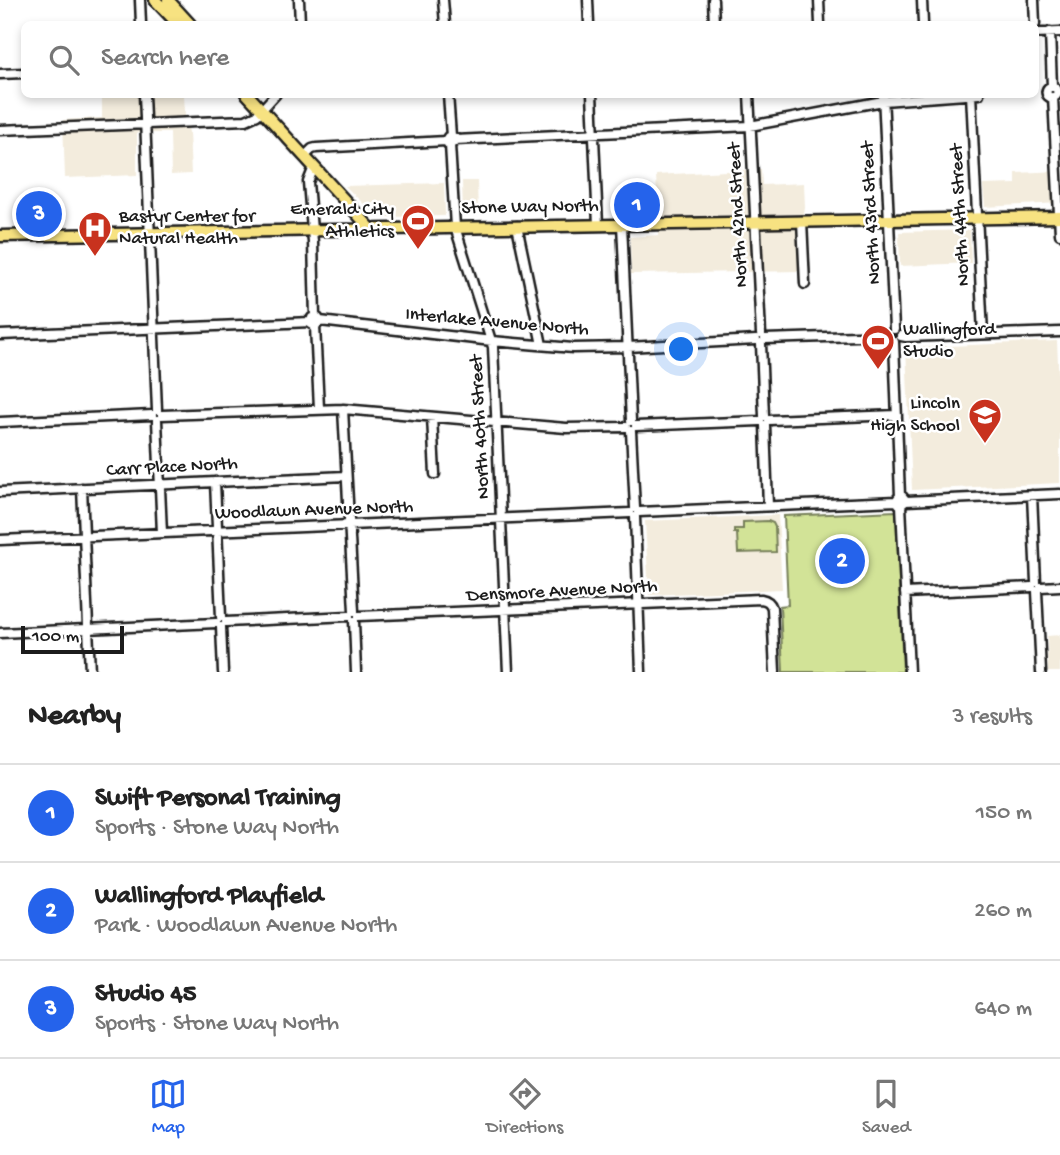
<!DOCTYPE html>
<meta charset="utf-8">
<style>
:root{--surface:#fff;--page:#f6f6f6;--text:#222;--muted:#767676;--line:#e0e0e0;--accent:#2563eb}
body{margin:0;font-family:"Gochi Hand",sans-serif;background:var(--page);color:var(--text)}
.scale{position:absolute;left:21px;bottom:18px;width:103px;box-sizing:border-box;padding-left:7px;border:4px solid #1c1c1c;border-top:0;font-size:19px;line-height:24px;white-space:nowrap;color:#1c1c1c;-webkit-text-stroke:5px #fff;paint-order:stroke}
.you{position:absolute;left:682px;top:350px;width:24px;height:24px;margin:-18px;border:5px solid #fff;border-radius:50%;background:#1a73e8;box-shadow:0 0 0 10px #1a73e833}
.badge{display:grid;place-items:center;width:46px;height:46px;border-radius:50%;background:var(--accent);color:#fff;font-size:23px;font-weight:700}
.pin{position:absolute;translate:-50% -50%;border:4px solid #fff;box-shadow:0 2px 7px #0006}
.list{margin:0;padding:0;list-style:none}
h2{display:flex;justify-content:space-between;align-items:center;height:91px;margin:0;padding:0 28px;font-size:30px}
h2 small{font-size:23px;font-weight:400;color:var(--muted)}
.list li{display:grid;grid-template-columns:46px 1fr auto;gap:21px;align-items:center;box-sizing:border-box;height:98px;padding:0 28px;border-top:2px solid var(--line)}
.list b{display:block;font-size:26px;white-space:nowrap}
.list p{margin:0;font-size:23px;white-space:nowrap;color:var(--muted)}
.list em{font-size:23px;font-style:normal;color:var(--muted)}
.icon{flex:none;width:38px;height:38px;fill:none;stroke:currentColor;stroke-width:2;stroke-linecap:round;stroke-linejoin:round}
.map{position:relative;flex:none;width:1060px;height:672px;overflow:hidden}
.search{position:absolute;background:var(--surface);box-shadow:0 4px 10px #0003;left:21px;right:21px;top:21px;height:77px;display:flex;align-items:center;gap:18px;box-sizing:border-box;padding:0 24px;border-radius:10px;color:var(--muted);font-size:26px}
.sheet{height:385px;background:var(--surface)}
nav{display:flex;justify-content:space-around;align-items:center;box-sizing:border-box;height:98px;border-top:2px solid var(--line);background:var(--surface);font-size:19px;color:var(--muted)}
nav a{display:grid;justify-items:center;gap:4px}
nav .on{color:var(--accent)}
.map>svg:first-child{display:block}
</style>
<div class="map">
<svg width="1060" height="672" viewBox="0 0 1060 672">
<rect width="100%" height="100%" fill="#fff"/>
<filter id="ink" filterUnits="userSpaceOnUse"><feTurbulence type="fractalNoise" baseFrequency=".0143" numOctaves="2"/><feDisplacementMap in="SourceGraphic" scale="14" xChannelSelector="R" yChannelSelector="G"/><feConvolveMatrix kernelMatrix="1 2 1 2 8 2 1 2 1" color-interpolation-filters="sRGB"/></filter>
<g filter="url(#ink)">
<path fill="#f3ecdd" d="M102 95H184L185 115 189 132 191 174 171 175 170 133H137V175L65 178 63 120 102 118Z
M761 169 762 185 804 183 805 207 801 236 802 271 631 274 630 237 659 235 656 175Z
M1060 171V203L985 207 983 185 1016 184V173Z
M462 181H477L478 214H463Z
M444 183 445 216 388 217 382 216 370 210 345 186Z
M970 230 971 263 900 266 899 232Z
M1057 341 1060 407V483L912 490 906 348Z
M778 515 782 589 649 595 645 521Z
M1060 635V672H1048L1047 636Z"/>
<path fill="#d2e397" stroke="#77805a" stroke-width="2" d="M896 511 903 672H783L780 606 788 605 784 516Z
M768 521 773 523 775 527 776 552 738 553 737 533H734V529H743V522Z"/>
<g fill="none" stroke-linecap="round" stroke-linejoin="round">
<defs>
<path id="minor" d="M140 0 141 24
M299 0 300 24
M443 0 445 24
M588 0 589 24
M713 0 714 24
M819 0 820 24
M922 0 923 24
M1034 0 1035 24
M1050 32 1052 87
M1036 33 1060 32
M0 74 24 73
M1046.5 92a5.5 5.5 0 1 1 11 0a5.5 5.5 0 1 1-11 0Z
M144 94 157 410
M448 94 451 136
M592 94 598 225
M749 94 761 334
M883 94 894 329
M971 94 983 334
M1053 97 1060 234
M0 130 246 120 257 115 276 94
M455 140 750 126 883 101 979 94
M450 145 455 141V138L451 136 448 137 446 140 448 144 450 145 455 227 493 347 508 672
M305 156 312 149 316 148 446 141
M314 167 308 182 313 242 315 317
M802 221 805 284
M622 224 631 421
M517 226 542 345
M320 321 492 341 573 348 628 347 756 340
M315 326 320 322 318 318 316 317 312 318 311 324 315 326 319 408
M0 335 311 322
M901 336 906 337 1060 332
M765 339 888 335
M894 342 900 496
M761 344 764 416
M343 409 354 611
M162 415 343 409 566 428 626 427
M432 417 435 474
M157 420 162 533
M769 420 897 415
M0 422 152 415
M765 425 768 506
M636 426 760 421
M631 431 635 508
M215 482 221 617
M82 488 90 672
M0 492 346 476
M1032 495 1036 582
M906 501 1060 494
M901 505 906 501 902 496 898 498 897 500 899 504 901 505 909 672
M639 512 897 501
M635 517 641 672
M0 540 630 513
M1041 587 1060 586
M1037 591 1041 672
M905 593 1032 587
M359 616 761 599C767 600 770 602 772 608L775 672
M354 621 356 672
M226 622 349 616
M221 627 223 672
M0 633 216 623"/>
<path id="major" d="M155 0 178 24
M168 0 190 24
M247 94 371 229
M0 236 1060 217"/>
</defs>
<use href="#minor" stroke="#1c1c1c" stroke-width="13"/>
<use href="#major" stroke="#1c1c1c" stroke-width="15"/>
<use href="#minor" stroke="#fff" stroke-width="8"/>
<use href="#major" stroke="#f7e281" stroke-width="10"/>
</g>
</g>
<defs>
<symbol id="stadium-pin" viewBox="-11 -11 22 30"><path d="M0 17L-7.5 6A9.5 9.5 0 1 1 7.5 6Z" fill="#c8321e" stroke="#fff"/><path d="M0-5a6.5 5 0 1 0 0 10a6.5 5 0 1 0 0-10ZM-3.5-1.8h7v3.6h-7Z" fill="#fff"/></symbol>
<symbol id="hospital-pin" viewBox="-11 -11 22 30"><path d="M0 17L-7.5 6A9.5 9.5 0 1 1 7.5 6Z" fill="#c8321e" stroke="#fff"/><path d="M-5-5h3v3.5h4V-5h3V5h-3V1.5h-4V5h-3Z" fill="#fff"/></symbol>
<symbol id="school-pin" viewBox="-11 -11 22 30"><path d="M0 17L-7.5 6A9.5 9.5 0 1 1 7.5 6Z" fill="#c8321e" stroke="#fff"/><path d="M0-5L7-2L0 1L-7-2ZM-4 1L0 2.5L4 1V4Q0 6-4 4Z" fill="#fff"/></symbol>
</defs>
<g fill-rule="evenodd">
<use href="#stadium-pin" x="399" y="202" width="38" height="52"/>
<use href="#hospital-pin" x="76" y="209" width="38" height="52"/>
<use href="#stadium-pin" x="859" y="322" width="38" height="52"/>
<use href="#school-pin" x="966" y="396" width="38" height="52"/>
</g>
<g text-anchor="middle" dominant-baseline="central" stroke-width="5" stroke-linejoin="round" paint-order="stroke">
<g font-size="19" fill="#1c1c1c" stroke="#fff">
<text transform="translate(530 208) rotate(-1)">Stone Way North</text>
<text transform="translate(872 213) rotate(-93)">North 43rd Street</text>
<text transform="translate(739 215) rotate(-93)">North 42nd Street</text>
<text transform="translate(961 215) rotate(-93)">North 44th Street</text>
<text transform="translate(497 323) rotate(5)">Interlake Avenue North</text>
<text transform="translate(481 427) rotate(-93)">North 40th Street</text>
<text transform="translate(172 468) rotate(-3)">Carr Place North</text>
<text transform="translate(314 511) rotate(-2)">Woodlawn Avenue North</text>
<text transform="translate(562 592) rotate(-3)">Densmore Avenue North</text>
</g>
<g font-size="19" fill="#1c1c1c" stroke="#fff" text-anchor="end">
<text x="394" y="210">Emerald City<tspan x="394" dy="22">Athletics</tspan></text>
<text x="119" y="217" text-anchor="start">Bastyr Center for<tspan x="119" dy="22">Natural Health</tspan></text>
<text x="903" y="330" text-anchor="start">Wallingford<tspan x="903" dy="22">Studio</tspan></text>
<text x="960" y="404">Lincoln<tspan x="960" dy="22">High School</tspan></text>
</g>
</g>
</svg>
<div class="scale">100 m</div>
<div class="you"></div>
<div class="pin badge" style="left:637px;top:205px">1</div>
<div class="pin badge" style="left:842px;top:561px">2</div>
<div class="pin badge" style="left:39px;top:214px">3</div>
<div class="search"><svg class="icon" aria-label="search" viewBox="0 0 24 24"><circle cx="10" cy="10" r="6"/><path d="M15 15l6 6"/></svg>Search here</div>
</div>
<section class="sheet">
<h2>Nearby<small>3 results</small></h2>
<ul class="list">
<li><span class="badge">1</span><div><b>Swift Personal Training</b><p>Sports · Stone Way North</p></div><em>150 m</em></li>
<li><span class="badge">2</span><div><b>Wallingford Playfield</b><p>Park · Woodlawn Avenue North</p></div><em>260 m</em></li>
<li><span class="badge">3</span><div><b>Studio 45</b><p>Sports · Stone Way North</p></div><em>640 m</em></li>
</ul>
</section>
<nav>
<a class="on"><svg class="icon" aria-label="map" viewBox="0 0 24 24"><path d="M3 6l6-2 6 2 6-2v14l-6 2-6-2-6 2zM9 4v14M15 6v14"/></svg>Map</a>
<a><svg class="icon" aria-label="directions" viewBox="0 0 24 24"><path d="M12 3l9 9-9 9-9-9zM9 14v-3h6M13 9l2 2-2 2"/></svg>Directions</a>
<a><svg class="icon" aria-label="saved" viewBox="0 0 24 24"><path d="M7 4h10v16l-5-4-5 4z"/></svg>Saved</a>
</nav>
